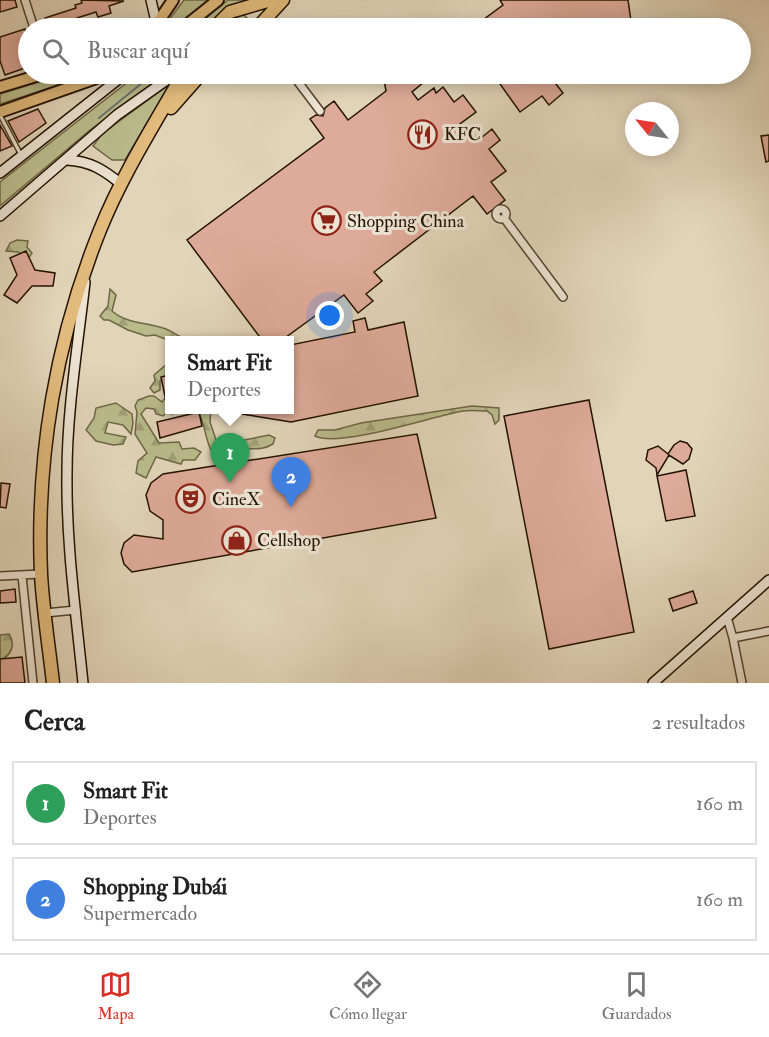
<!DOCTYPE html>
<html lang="es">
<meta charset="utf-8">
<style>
:root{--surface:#fff;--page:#f6f6f6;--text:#222;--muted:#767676;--line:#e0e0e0;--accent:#d93025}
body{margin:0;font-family:"IM FELL Double Pica",serif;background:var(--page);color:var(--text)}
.compass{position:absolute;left:625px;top:102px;width:54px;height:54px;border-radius:50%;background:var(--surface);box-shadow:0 3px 15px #0003;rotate:300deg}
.you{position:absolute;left:330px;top:316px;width:21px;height:21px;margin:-15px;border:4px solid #fff;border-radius:50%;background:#1a73e8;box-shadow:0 0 0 9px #1a73e833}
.badge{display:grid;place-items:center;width:39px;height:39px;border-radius:50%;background:var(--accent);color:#fff;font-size:20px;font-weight:700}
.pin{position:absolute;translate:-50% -50px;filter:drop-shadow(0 2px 3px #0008)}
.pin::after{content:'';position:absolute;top:32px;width:21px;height:18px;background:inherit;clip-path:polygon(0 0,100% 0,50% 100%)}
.popup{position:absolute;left:165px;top:336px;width:129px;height:78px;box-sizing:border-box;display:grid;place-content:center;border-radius:0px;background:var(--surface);filter:drop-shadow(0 2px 4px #0005);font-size:20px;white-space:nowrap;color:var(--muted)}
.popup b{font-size:22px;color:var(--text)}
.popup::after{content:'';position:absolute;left:50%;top:100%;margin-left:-12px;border:12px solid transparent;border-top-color:var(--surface)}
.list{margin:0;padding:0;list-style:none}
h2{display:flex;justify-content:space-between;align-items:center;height:78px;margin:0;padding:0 24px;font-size:26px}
h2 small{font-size:20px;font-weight:400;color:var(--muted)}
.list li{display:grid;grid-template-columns:39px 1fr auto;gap:18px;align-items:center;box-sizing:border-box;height:84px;margin:0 12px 12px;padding:0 12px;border:2px solid var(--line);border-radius:0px}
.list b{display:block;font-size:22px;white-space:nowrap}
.list p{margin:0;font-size:20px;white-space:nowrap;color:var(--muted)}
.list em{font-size:20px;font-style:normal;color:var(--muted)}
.icon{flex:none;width:33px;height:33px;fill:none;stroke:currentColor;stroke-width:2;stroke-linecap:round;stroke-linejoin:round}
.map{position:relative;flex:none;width:769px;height:683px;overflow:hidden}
.search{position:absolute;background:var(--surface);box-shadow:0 3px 15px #0003;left:18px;right:18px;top:18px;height:66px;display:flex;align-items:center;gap:15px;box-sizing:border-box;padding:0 21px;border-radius:33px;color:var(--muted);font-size:22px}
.sheet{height:270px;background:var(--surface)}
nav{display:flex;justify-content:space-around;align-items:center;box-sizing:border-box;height:84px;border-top:2px solid var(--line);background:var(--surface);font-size:16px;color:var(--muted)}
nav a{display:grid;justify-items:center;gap:3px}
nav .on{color:var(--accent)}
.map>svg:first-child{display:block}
</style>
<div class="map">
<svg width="769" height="683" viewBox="0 0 769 683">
<defs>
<pattern id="forest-firs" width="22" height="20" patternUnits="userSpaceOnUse" patternTransform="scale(1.5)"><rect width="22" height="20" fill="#b9bb8b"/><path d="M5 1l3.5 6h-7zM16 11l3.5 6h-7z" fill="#9fa076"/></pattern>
</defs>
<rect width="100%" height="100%" fill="#e2d4b9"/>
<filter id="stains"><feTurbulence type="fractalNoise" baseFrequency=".00333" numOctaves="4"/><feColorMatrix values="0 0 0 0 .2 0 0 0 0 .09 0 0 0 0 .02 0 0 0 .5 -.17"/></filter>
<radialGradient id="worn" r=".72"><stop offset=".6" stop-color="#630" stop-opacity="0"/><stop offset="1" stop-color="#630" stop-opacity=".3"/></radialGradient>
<path fill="#b9bb8b" stroke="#6e6746" stroke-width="1.5" d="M184 0H208L176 28H163Z
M228 0H244L210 28 201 26V22Z
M243 14 251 22 250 28H220L227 19Z
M62 74H92L0 104V94Z
M138 74H165L90 130 0 206V182Z
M171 83 125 160H112L93 146 102 134Z"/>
<path fill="url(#forest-firs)" stroke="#6e6746" stroke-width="1.5" d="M17 240 28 241 27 247 32 253 28 259 18 252 6 251 10 243Z
M110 289 116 295 112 311C127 324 145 322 163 328 173 331 179 338 190 340L170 341 155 335 146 336 128 330 109 320H104L100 316 108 306Z
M170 349V370L160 381V390L154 393 150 388 155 381 154 375 168 363Z
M149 396H154L162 402 167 396 170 397V410H179L172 414 167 412 163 416 156 414 154 409 146 408 141 414 159 443 179 442 182 449 194 448 201 452 195 460H183L181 464 156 457 146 478 136 473 138 461 147 453 135 434 137 412 135 406 138 400Z
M116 403 132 414 133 423 131 434 123 425 108 422 105 433 126 437 123 444 113 445 96 441 86 430 94 418 96 408Z
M472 406 499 408V420L495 424 492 415 487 411C479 411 471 410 463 411 433 416 340 448 315 436L318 430H335L361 423Z
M197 410H211L210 422 217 443H230L269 435 275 438 273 444C261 451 255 448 243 449 233 449 224 454 213 454 204 440 206 422 197 410Z
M9 634C16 645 11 656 0 660V635Z"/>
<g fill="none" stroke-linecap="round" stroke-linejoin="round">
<path stroke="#6b7470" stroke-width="2" d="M99 118 153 74"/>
</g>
<path fill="#deaa99" stroke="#231300" stroke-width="1.5" d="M0 0H15L17 7 0 12Z
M81 0 124 1 109 6 111 13 98 17 96 12 77 18 81 28H48L45 18 76 8 75 5 82 3Z
M500 0H628L632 28H472L503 5Z
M25 29 28 40V67L5 75 0 61V37Z
M383 74H434L412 92 418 100 434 88 436 93 443 87 454 102 463 95 476 112 460 124 472 139 478 135 481 138 492 129 500 140 489 149 506 171 491 182 505 200 487 214 473 196 374 272 382 281 366 294 373 301 358 313 344 295 282 340H262L187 240 324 138 310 119 316 115 323 116 325 108 334 101 348 120 386 91Z
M493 74H548L563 93 549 105 542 96 520 112Z
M38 109 46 123 19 142 8 121Z
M0 125 12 146 0 151Z
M769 135V161L766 162 761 136Z
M26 251 35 270 55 273 53 286H32L17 303 4 295 17 275 10 258Z
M365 318 368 330 404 322 418 396 291 422 236 413V410H290V345L355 332 353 321Z
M170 375V406H167L161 377Z
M589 400 634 632 549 649 504 416Z
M199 412 202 426 160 438 157 422Z
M417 434 436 518 132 572 124 564 121 553 124 543 134 535 163 539V520L150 511 146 495 151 483 163 474Z
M680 441 687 443 692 449 689 459 683 464 669 455 657 475 656 468 646 460 648 450 658 446 668 454 674 445Z
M686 470 695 516 666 521 657 476Z
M1 483 10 484 6 508 0 507Z
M15 589 16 602 0 603V591Z
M693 591 697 603 673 611 669 599Z
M22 657 25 683H0V659Z"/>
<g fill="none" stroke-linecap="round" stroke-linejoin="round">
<defs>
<path id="lane" d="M0 115 20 153"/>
<path id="street" d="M25 0 34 28
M292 74 320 111
M496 214a5 5 0 1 1 10 0a5 5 0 1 1-10 0Z
M504 218 563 297
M0 576 41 574
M22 576 33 683
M45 613 76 610
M727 617 733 638 769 631
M733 638 742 683"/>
<path id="secondary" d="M151 0 157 26
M67 160C90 161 104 170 121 184
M0 173 125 74
M0 216 117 115 175 74
M83 683C76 613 66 543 67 473 67 410 78 345 85 282
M653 683 769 580"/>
<path id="primary" d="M154 28 173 0
M183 28 218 0
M0 87 43 74
M0 112 108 74"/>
<path id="highway" d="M214 28 230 12 271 0
M257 28 283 0
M171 108 201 74
M53 683C49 647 43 610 41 574 36 457 56 339 100 230 122 175 154 125 183 74"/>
</defs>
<use href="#lane" stroke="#53432e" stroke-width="6"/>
<use href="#street" stroke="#53432e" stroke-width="10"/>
<use href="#secondary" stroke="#231300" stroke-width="12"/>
<use href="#primary" stroke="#231300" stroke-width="14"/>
<use href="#highway" stroke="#231300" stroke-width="15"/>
<use href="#lane" stroke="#ece3d2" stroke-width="3"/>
<use href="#street" stroke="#ece3d2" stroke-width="7"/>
<use href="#secondary" stroke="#ece3d2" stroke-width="9"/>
<use href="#primary" stroke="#e1ba7c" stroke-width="10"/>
<use href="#highway" stroke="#e1ba7c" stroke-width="12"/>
</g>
<defs>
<symbol id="restaurant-ring" viewBox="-11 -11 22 22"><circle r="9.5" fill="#ece3d2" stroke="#8f2418" stroke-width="1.5"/><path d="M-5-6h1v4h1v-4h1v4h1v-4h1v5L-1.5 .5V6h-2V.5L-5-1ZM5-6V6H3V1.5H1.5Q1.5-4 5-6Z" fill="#8f2418"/></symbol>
<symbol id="supermarket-ring" viewBox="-11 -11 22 22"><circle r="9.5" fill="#ece3d2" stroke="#8f2418" stroke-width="1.5"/><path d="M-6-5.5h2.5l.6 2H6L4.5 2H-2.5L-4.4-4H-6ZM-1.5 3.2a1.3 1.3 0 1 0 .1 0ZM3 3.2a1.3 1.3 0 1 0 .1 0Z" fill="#8f2418"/></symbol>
<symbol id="theatre-ring" viewBox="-11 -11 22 22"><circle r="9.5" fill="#ece3d2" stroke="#8f2418" stroke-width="1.5"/><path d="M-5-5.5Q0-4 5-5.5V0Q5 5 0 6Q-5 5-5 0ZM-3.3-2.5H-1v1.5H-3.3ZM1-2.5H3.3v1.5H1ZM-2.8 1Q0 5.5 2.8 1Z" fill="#8f2418"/></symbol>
<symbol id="shop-ring" viewBox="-11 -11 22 22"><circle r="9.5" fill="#ece3d2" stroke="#8f2418" stroke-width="1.5"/><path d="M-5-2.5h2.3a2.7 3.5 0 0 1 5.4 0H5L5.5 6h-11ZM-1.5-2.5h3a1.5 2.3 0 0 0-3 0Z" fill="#8f2418"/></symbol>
</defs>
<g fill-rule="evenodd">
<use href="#restaurant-ring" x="406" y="118" width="33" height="33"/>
<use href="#supermarket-ring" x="310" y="204" width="33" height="33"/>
<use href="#theatre-ring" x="174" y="482" width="33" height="33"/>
<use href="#shop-ring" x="220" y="524" width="33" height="33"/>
</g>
<g text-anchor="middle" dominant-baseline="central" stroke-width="6" stroke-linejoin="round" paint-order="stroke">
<g font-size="18" fill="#231300" stroke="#ece3d2" text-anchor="start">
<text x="444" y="134">KFC</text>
<text x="347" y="221">Shopping China</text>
<text x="212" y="499">CineX</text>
<text x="257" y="540">Cellshop</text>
</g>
</g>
<rect width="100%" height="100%" filter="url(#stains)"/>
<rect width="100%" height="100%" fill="url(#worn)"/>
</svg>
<svg class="compass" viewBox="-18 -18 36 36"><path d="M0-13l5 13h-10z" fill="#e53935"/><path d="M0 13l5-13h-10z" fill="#767676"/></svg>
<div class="you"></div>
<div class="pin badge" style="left:230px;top:483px;background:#2e9e5b">1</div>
<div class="popup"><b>Smart Fit</b>Deportes</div>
<div class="pin badge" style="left:291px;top:507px;background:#3f7fe0">2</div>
<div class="search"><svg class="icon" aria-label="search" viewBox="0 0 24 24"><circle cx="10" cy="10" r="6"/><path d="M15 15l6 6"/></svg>Buscar aquí</div>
</div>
<section class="sheet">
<h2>Cerca<small>2 resultados</small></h2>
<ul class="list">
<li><span class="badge" style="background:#2e9e5b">1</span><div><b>Smart Fit</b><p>Deportes</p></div><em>160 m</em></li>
<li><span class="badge" style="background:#3f7fe0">2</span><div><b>Shopping Dubái</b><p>Supermercado</p></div><em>160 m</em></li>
</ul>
</section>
<nav>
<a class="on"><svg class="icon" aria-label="map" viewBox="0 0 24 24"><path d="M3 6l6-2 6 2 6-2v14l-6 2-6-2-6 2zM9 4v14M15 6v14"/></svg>Mapa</a>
<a><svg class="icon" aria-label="directions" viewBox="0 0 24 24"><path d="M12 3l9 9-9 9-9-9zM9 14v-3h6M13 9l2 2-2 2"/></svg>Cómo llegar</a>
<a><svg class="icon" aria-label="saved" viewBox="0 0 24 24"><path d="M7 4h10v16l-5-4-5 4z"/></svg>Guardados</a>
</nav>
